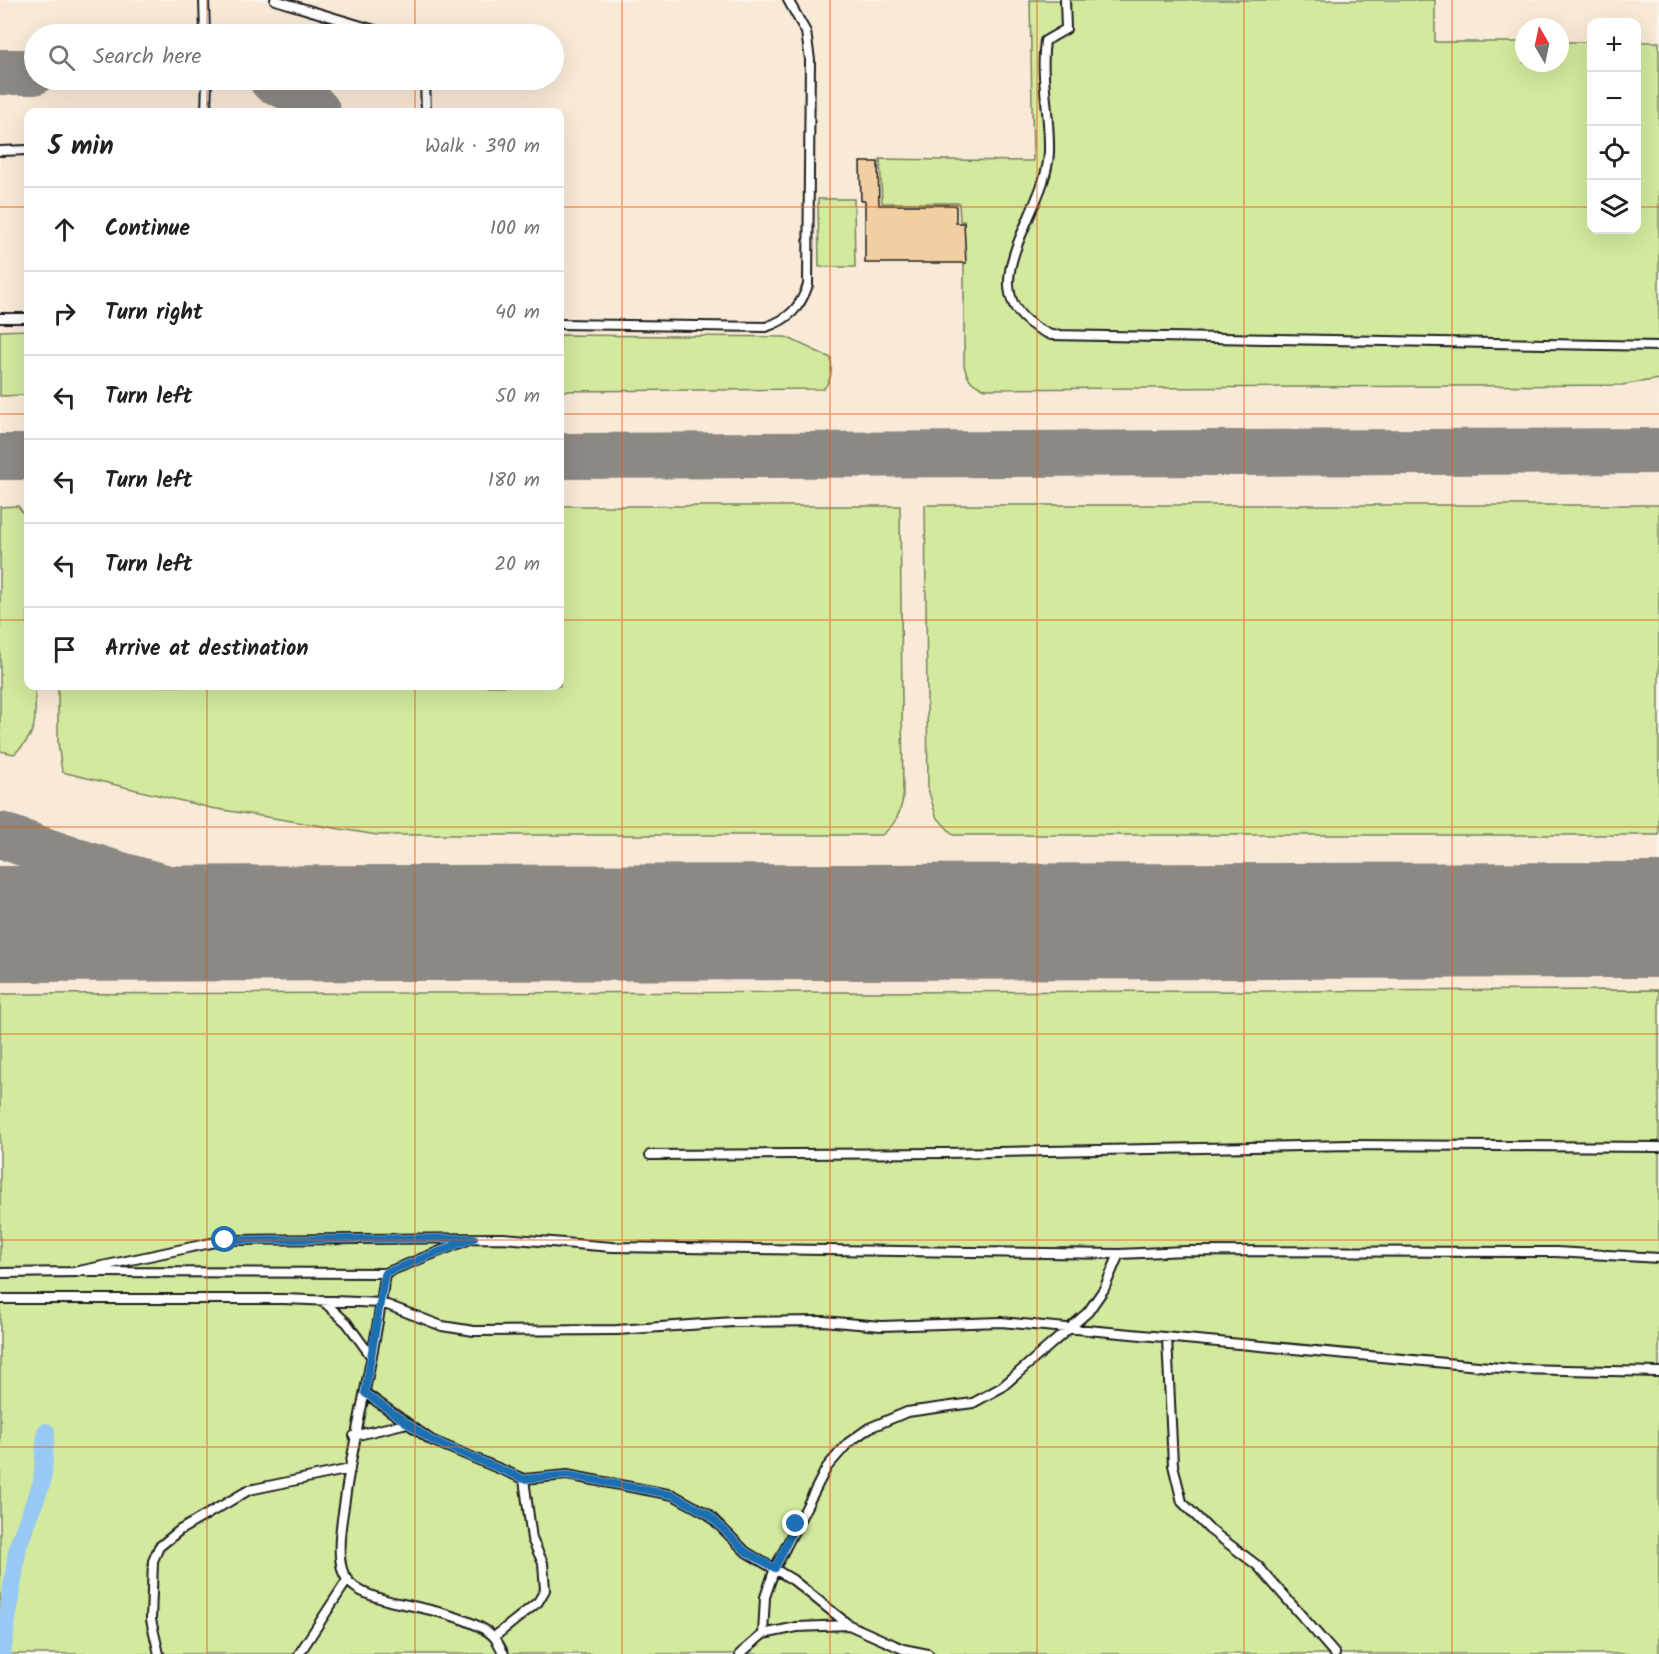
<!DOCTYPE html>
<meta charset="utf-8">
<style>
:root{--surface:#fff;--page:#f2f2f2;--text:#202124;--muted:#757577;--line:#e0e0e0}
body{margin:0;font-family:Kalam,sans-serif;background:var(--page);color:var(--text)}
.controls{position:absolute;right:18px;top:18px;display:grid;overflow:hidden;border-radius:12px;box-shadow:0 6px 24px #0002}
.controls button{width:54px;height:54px;display:grid;place-items:center;padding:0;border:0;border-bottom:2px solid var(--line);background:var(--surface);color:var(--text);font:30px sans-serif}
.compass{position:absolute;left:1515px;top:18px;width:54px;height:54px;border-radius:50%;background:var(--surface);box-shadow:0 6px 24px #0002;rotate:351deg}
.stop{position:absolute;width:18px;height:18px;margin:-14px;border:4px solid #1f6fb2;border-radius:50%;background:#fff}
.stop.end{background:#1f6fb2;border-color:#fff;box-shadow:0 2px 6px #0008}
.list{margin:0;padding:0;list-style:none}
h2{display:flex;justify-content:space-between;align-items:center;height:78px;margin:0;padding:0 24px;font-size:26px}
h2 small{font-size:20px;font-weight:400;color:var(--muted)}
.list li{display:grid;grid-template-columns:39px 1fr auto;gap:18px;align-items:center;box-sizing:border-box;height:84px;padding:0 24px;border-top:2px solid var(--line)}
.list b{display:block;font-size:22px;white-space:nowrap}
.list em{font-size:20px;font-style:normal;color:var(--muted)}
.icon{flex:none;width:33px;height:33px;fill:none;stroke:currentColor;stroke-width:2;stroke-linecap:round;stroke-linejoin:round}
.map{position:relative;flex:none;width:1659px;height:1654px;overflow:hidden}
.search{position:absolute;background:var(--surface);box-shadow:0 6px 24px #0002;left:24px;top:24px;width:540px;height:66px;display:flex;align-items:center;gap:15px;box-sizing:border-box;padding:0 21px;border-radius:33px;color:var(--muted);font-size:22px}
.panel{position:absolute;background:var(--surface);box-shadow:0 6px 24px #0002;left:24px;top:108px;width:540px;height:582px;border-radius:12px}
.map>svg:first-child{display:block}
</style>
<div class="map">
<svg width="1659" height="1654" viewBox="0 0 1659 1654">
<rect width="100%" height="100%" fill="#fcf5ed"/>
<filter id="ink" filterUnits="userSpaceOnUse"><feTurbulence type="fractalNoise" baseFrequency=".0167" numOctaves="2"/><feDisplacementMap in="SourceGraphic" scale="12" xChannelSelector="R" yChannelSelector="G"/><feConvolveMatrix kernelMatrix="1 2 1 2 8 2 1 2 1" color-interpolation-filters="sRGB"/></filter>
<g filter="url(#ink)">
<path fill="#f9ead7" fill-rule="evenodd" d="M0 0H1659V1654H0ZM1592 22H1636V230H1592ZM1524 27H1560V63H1524ZM34 34H554V80H34ZM28 112H560V686H28Z"/>
<path fill="#d2e99e" stroke="#77825d" stroke-width="1.5" d="M1030 0H1435V42H1524V63H1560V42H1591L1592 230H1636L1637 42H1659V379L1622 385 986 389C972 385 967 379 964 365V221H960L959 203H882L880 159 1033 161Z
M818 199H854L855 267H819Z
M28 330V395L0 396V331Z
M560 335 786 337 831 358C832 369 832 381 823 389L560 391Z
M925 505H1659V835H953L936 816 928 789Z
M18 506 28 520V686H35C35 716 40 733 14 754L0 751V507Z
M560 506H900L903 798C900 814 895 825 882 835H377L211 808 62 772 58 743V686H560Z
M1659 990V1654H0V994Z"/>
<g fill="none" stroke-linecap="round" stroke-linejoin="round">
<path stroke="#98c9f4" stroke-width="18" d="M2 1654 18 1546 42 1482 46 1432"/>
<path stroke="#8c8884" stroke-width="46" d="M0 72H34
M272 80 302 94 318 112
M560 456 1659 451
M0 457H28
M0 835C91 867 184 898 281 910 343 918 405 920 467 923"/>
<path stroke="#8c8884" stroke-width="116" d="M0 924 1659 920"/>
</g>
<path fill="#f2cfa3" stroke="#1c1c1c" stroke-width="1.5" d="M860 162H878L879 205H956V223H964L966 263H865V201H861Z"/>
<g fill="none" stroke-linecap="round" stroke-linejoin="round">
<defs>
<path id="service" d="M204 0 205 34
M275 0 388 34
M1065 0 1066 29 1045 41C1040 77 1050 114 1049 151 1048 214 958 296 1051 335L1659 346
M425 80 426 112
M206 112 207 80
M0 151 28 150
M0 318H28
M560 324 766 327C789 319 800 308 808 285L810 60 806 32 788 0
M650 1155 945 1153 1351 1145 1659 1147
M468 1240 385 1273C377 1347 357 1418 346 1492 343 1516 336 1545 342 1569 348 1591 374 1597 393 1602 419 1607 477 1618 495 1638 498 1642 501 1649 504 1654
M74 1272 225 1240 503 1238 612 1247 1119 1254
M89 1272 385 1273
M0 1273 77 1272
M0 1299H284L382 1303 442 1326 474 1331 617 1330 733 1322 823 1321 881 1326 1001 1322 1511 1369 1659 1372
M322 1300 347 1323 371 1356
M1167 1338 1173 1465 1182 1502 1209 1529 1258 1566 1335 1654
M365 1393 431 1440 524 1479 567 1475 673 1495 708 1514 746 1552 793 1580 849 1625 903 1649 928 1654
M354 1436 407 1423
M763 1634 765 1597 775 1568 827 1467 848 1443 869 1428 907 1412 973 1403 1002 1387 1088 1312 1104 1289 1119 1254 1186 1251 1556 1252 1659 1258
M494 1637 538 1602 545 1590 543 1563 532 1539 524 1479
M159 1654 151 1620 153 1561 159 1547 180 1530 249 1490 350 1469
M299 1654 348 1579
M740 1654 763 1634 797 1627 849 1625"/>
</defs>
<use href="#service" stroke="#1c1c1c" stroke-width="12"/>
<use href="#service" stroke="#fff" stroke-width="8"/>
</g>
</g>
<g fill="none" stroke-linecap="round" stroke-linejoin="round" filter="url(#ink)">
<path stroke="#1f6fb2" stroke-width="8" d="M225 1240 474 1238 385 1273 365 1393 431 1440 524 1479 567 1475 673 1495 708 1514 746 1552 775 1568 796 1524"/>
</g>
<path fill="none" stroke="#e8590c" stroke-width="1.5" stroke-opacity="0.55" d="M207 0V34M415 0V34M622 0V1654M830 0V1654M1037 0V1654M1244 0V1654M1452 0V1654M207 80V112M415 80V112M0 207H28M560 207H1592M1636 207H1659M0 414H28M560 414H1659M0 620H28M560 620H1659M207 686V1654M415 686V1654M0 827H1659M0 1034H1659M0 1240H1659M0 1447H1659"/>
</svg>
<div class="controls">
<button>+</button>
<button>−</button>
<button><svg class="icon" aria-label="locate" viewBox="0 0 24 24"><circle cx="12" cy="12" r="6"/><path d="M12 2v4M12 18v4M2 12h4M18 12h4"/></svg></button>
<button><svg class="icon" aria-label="layers" viewBox="0 0 24 24"><path d="M12 4l9 5-9 5-9-5zM3 14l9 5 9-5"/></svg></button>
</div>
<svg class="compass" viewBox="-18 -18 36 36"><path d="M0-13l5 13h-10z" fill="#e53935"/><path d="M0 13l5-13h-10z" fill="#757577"/></svg>
<div class="stop" style="left:225px;top:1240px"></div>
<div class="stop end" style="left:796px;top:1524px"></div>
<div class="search"><svg class="icon" aria-label="search" viewBox="0 0 24 24"><circle cx="10" cy="10" r="6"/><path d="M15 15l6 6"/></svg>Search here</div>
<section class="panel">
<h2>5 min<small>Walk · 390 m</small></h2>
<ul class="list">
<li><svg class="icon" aria-label="ahead" viewBox="0 0 24 24"><path d="M12 20V5M6 11l6-6 6 6"/></svg><div><b>Continue</b></div><em>100 m</em></li>
<li><svg class="icon" aria-label="right" viewBox="0 0 24 24"><path d="M7 20v-9h11M14 6l5 5-5 5"/></svg><div><b>Turn right</b></div><em>40 m</em></li>
<li><svg class="icon" aria-label="left" viewBox="0 0 24 24"><path d="M17 20v-9H6M10 6l-5 5 5 5"/></svg><div><b>Turn left</b></div><em>50 m</em></li>
<li><svg class="icon" aria-label="left" viewBox="0 0 24 24"><path d="M17 20v-9H6M10 6l-5 5 5 5"/></svg><div><b>Turn left</b></div><em>180 m</em></li>
<li><svg class="icon" aria-label="left" viewBox="0 0 24 24"><path d="M17 20v-9H6M10 6l-5 5 5 5"/></svg><div><b>Turn left</b></div><em>20 m</em></li>
<li><svg class="icon" aria-label="arrive" viewBox="0 0 24 24"><path d="M6 21V4h12l-3 4 3 4H6"/></svg><div><b>Arrive at destination</b></div></li>
</ul>
</section>
</div>
